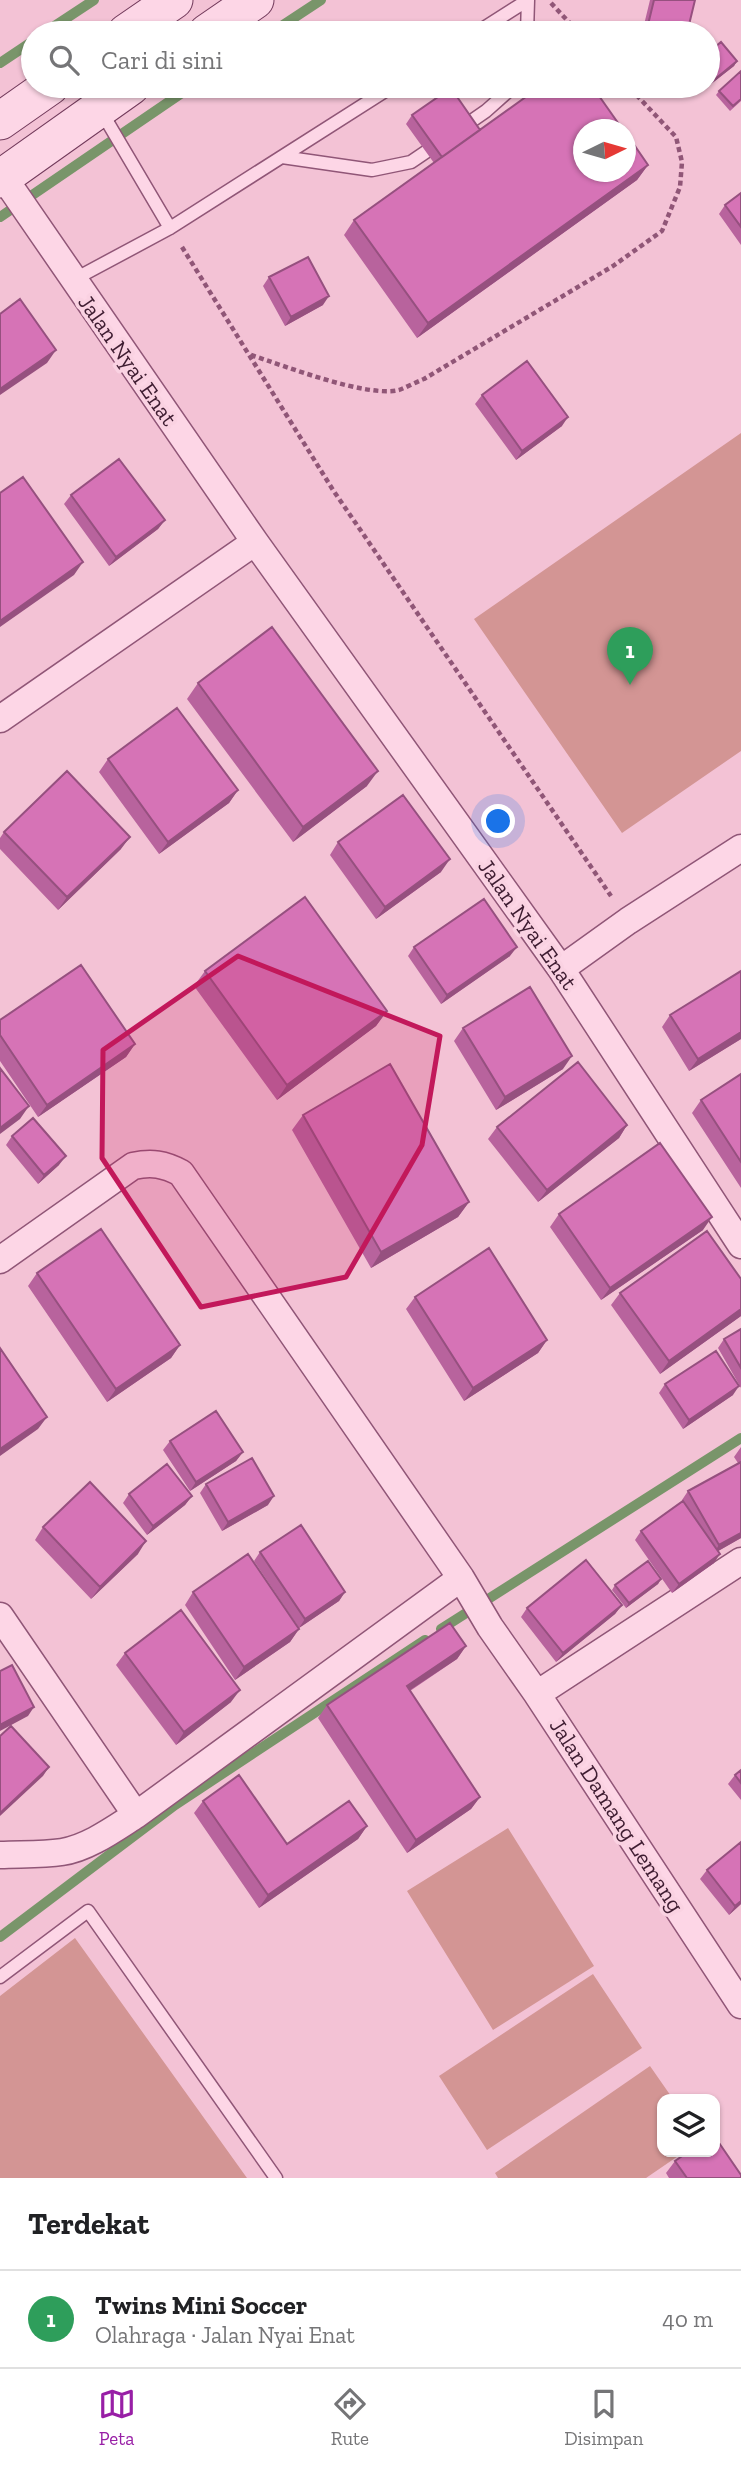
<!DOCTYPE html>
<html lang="id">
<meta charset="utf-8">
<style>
:root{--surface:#fff;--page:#f6f6f6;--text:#202124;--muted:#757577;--line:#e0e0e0;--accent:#981fa6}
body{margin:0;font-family:"Zilla Slab",serif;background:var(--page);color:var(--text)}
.controls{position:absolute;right:21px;bottom:21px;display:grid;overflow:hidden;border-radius:14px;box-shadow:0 2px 5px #0004}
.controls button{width:63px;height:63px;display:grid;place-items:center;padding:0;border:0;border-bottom:2px solid var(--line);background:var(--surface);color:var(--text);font:35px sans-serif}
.compass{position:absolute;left:573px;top:119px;width:63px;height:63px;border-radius:50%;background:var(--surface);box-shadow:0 2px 5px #0004;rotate:85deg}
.you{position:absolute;left:499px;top:822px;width:24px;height:24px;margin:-18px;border:5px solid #fff;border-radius:50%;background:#1a73e8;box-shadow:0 0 0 10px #1a73e833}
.badge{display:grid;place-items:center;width:46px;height:46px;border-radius:50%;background:var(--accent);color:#fff;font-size:23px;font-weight:700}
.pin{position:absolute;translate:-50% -58px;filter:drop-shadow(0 2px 4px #0008)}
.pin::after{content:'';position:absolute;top:37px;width:24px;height:21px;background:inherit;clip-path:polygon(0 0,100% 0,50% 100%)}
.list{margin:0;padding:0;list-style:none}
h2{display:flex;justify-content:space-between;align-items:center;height:91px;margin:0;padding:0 28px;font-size:30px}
h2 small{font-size:23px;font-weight:400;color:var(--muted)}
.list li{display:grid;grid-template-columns:46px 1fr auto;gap:21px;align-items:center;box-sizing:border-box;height:98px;padding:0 28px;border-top:2px solid var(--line)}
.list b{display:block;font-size:26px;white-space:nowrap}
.list p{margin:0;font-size:23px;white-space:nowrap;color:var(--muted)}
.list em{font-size:23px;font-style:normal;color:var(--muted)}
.icon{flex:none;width:38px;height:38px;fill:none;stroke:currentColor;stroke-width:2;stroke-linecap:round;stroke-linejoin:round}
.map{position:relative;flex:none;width:741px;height:2178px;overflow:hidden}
.search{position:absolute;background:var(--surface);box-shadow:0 2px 5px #0004;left:21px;right:21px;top:21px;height:77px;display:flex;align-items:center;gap:18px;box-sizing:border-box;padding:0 24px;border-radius:38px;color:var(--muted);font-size:26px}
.sheet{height:189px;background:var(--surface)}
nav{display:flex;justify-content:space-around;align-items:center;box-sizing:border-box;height:98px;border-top:2px solid var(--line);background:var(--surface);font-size:19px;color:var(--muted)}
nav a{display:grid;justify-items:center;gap:4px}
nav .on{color:var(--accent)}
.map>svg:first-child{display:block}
</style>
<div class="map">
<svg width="741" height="2178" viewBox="0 0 741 2178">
<rect width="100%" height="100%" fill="#f3c2d5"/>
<path fill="#d39594" d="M741 433V751L622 833 474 619Z
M508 1828 594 1966 493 2030 407 1891Z
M75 1938 247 2178H0V1996Z
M593 1974 642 2048 487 2150 439 2076Z
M650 2066 673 2099H662V2152H684L646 2178H498L495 2173Z"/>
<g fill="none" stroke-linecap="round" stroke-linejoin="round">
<path stroke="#79956a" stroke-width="10" d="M44 33 94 0
M271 33 321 0
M0 63 33 41
M0 217 192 86
M441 1629 741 1438
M0 1937 175 1805 425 1640"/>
<defs>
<path id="lane" d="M476 33 528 0
M527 33 528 0
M101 111 170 228
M460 129 486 111 514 86
M282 157 372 170 411 162 439 143
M73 280 170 228 393 86
M0 1977 88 1911 276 2178"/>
<path id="street" d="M0 172 255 542 561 969 741 1245
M0 719 255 542
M561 969 628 921 741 848
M0 1260 133 1166C152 1162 164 1164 181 1173L461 1578 490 1627 537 1694 741 2005
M0 1616 136 1815
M537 1694 741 1561
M0 1855C20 1854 42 1855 62 1852 88 1848 114 1829 136 1815L461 1578"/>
<path id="secondary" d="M126 33 174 0
M207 33 255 0
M0 121 50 86
M0 179 131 86"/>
</defs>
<use href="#lane" stroke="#905677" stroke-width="15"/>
<use href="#street" stroke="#905677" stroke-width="29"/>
<use href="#secondary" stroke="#723a5b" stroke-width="39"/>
<path stroke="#905677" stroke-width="4.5" stroke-dasharray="5 3.5" stroke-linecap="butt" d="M551 3 579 33
M182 247 333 490 611 896
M251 355C285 366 367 398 399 390 407 387 416 382 424 379L613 266 662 231 680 187 682 162 676 137 628 86"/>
<use href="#lane" stroke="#fdd6e6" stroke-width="12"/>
<use href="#street" stroke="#fdd6e6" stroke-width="26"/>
<use href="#secondary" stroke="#fdd6e6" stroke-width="37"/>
</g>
<path fill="#b8639d" d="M650 0H695L687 33H642Z
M708 53 737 61 734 66 711 84 708 81Z
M741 71V101L730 111 716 95 719 91Z
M412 115 480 130 648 165 637 180 417 338 344 235 354 220 434 163 406 124Z
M741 193V245L719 214 725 205Z
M269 277 323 305 285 326 263 286Z
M482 395 562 426 516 460 475 404Z
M71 495 165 520 158 529 109 566 64 504Z
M198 683 367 786 293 842 187 699Z
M108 759 238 790 229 803 159 854 99 772Z
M4 832 121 849 58 910 0 849V838Z
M338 842 441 872 376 919 330 855Z
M414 947 510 956 441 1004 408 956Z
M205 971 387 1011 376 1026 277 1100 194 986Z
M741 971V1039L689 1071 662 1027 670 1015Z
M0 1020 135 1044 126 1057 38 1117 0 1061Z
M463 1028 563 1069 496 1110 454 1041Z
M741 1074V1188L692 1113 701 1100Z
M303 1115 469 1202 458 1217 371 1268 292 1130Z
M627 1125 619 1138 538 1202 488 1139 497 1127Z
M12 1136 59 1165 38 1184 6 1145Z
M559 1214 703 1230 601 1300 550 1227Z
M37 1273 180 1345 171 1358 107 1402 28 1286Z
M741 1279V1316L660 1374 611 1305 620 1293Z
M415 1297 547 1340 538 1353 464 1401 406 1309Z
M741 1329V1388L718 1348 724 1339Z
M665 1384 733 1395 683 1429 659 1393Z
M170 1441 243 1452 236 1461 190 1491 163 1450Z
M741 1447V1538L718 1551 714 1563 672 1593 635 1540 641 1531 684 1503 682 1500 688 1491 738 1463 734 1457Z
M206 1484 268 1505 222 1531 200 1493Z
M129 1494 192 1496 185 1505 147 1535 123 1503Z
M43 1527 138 1554 91 1599 35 1540Z
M260 1552 345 1592 339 1601 299 1628 254 1561Z
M661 1579 658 1584 626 1608 612 1590 615 1585Z
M193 1592 299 1629 290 1642 235 1680 185 1605Z
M622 1605 615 1614 556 1662 521 1617 527 1608Z
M466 1646 457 1659 410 1691 480 1797 471 1809 407 1853 318 1718 327 1705Z
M125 1653 231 1702 176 1745 116 1665Z
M741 1770V1800L728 1784 735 1775Z
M203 1801 287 1844 367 1826 358 1839 259 1908 194 1813Z
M707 1870 741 1904 729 1915 700 1879Z
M675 2161 741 2178H669L666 2173Z"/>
<path fill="#96507f" d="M737 61 734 66 711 84 714 80Z
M648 165 637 180 417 338 428 323Z
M329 296 323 305 285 326 291 317Z
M56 350 47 363 0 395V389Z
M568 417 562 426 516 460 522 451Z
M165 520 158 529 109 566 116 557Z
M83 562 74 575 0 627V621Z
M378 771 367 786 293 842 303 827Z
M238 790 229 803 159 854 168 842Z
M130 837 121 849 58 910 67 897Z
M450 859 441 872 376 919 385 907Z
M517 947 510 956 441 1004 447 995Z
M387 1011 376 1026 277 1100 287 1085Z
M741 1032V1039L689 1071 698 1059Z
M135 1044 126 1057 38 1117 47 1105Z
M572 1056 563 1069 496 1110 505 1097Z
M29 1106 20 1119 0 1134V1128Z
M627 1125 619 1138 538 1202 547 1190Z
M66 1156 59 1165 38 1184 44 1175Z
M469 1202 458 1217 371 1268 381 1252Z
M712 1217 703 1230 601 1300 610 1288Z
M741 1309V1316L660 1374 669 1361Z
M547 1340 538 1353 464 1401 473 1388Z
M180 1345 171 1358 107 1402 116 1389Z
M739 1386 733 1395 683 1429 689 1420Z
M47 1417 38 1429 0 1456V1449Z
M243 1452 236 1461 190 1491 196 1482Z
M192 1496 185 1505 147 1535 153 1526Z
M274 1496 268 1505 222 1531 228 1522Z
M741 1533V1538L713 1554 719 1545Z
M146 1541 138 1554 91 1599 100 1587Z
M720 1554 714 1563 672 1593 679 1584Z
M661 1579 658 1584 626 1608 629 1603Z
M345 1592 339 1601 299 1628 305 1619Z
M622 1605 615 1614 556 1662 563 1653Z
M299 1629 290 1642 235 1680 244 1667Z
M466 1646 457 1659 398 1698 407 1686Z
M240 1690 231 1702 176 1745 184 1732Z
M34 1707 28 1716 0 1731V1725Z
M49 1767 43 1776 0 1816V1813Z
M480 1797 471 1809 407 1853 416 1840Z
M367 1826 358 1839 259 1908 268 1895Z
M741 1901V1904L729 1915 735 1906Z"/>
<path fill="#d673b6" stroke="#96507f" stroke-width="2" d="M654 0H695L687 33H646Z
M721 42 737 61 714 80 708 72V53Z
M741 71V99L733 106 719 91Z
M541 86H592L623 130H584V172H626V133L648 165 428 323 354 220Z
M451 88 480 130 442 157 412 115Z
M741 193V227L725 205Z
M308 257 329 296 291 317 269 277Z
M20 299 56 350 0 389V314Z
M527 361 568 417 522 451 482 395Z
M119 459 165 520 116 557 71 495Z
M23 477 83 562 0 621V493Z
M272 627 378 771 303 827 198 683Z
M177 708 238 790 168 842 108 759Z
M67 771 130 837 67 897 4 832Z
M403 795 450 859 385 907 338 842Z
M305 897 387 1011 287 1085 205 971Z
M484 899 517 947 447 995 414 947Z
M81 965 135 1044 47 1105 0 1035V1020Z
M741 971V1032L698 1059 670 1015Z
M530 987 572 1056 505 1097 463 1028Z
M578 1062 627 1125 547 1190 497 1127Z
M390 1064 469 1202 381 1252 303 1115Z
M0 1068 29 1106 0 1128Z
M741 1074V1162L701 1100Z
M33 1118 66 1156 44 1175 12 1136Z
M660 1143 712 1217 610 1288 559 1214Z
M101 1229 180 1345 116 1389 37 1273Z
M707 1231 741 1279V1309L669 1361 620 1293Z
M489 1248 547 1340 473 1388 415 1297Z
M741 1329V1368L724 1339Z
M0 1348 47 1417 0 1449Z
M716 1351 739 1386 689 1420 665 1384Z
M216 1411 243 1452 196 1482 170 1441Z
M252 1458 274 1496 228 1522 206 1484Z
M741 1462V1533L719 1545 688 1491Z
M167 1464 192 1496 153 1526 129 1494Z
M90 1482 146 1541 100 1587 43 1527Z
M683 1501 720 1554 679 1584 641 1531Z
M301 1525 345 1592 305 1619 260 1552Z
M248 1554 299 1629 244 1667 193 1592Z
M586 1560 622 1605 563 1653 527 1608Z
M648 1561 661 1579 629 1603 615 1585Z
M181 1610 240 1690 184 1732 125 1653Z
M450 1623 466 1646 407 1686 480 1797 416 1840 327 1705Z
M12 1665 34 1707 0 1725V1671Z
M11 1726 49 1767 0 1813V1736Z
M741 1770V1783L735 1775Z
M239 1775 287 1844 349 1801 367 1826 268 1895 203 1801Z
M741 1842V1901L735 1906 707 1870Z
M715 2137 741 2175V2178H687L675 2161 688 2152H715Z"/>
<path fill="#c2185b" fill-opacity="0.2" stroke="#c2185b" stroke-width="5" stroke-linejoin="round" d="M238 956 440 1036 422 1145 346 1277 201 1307 102 1158 103 1050Z"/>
<g text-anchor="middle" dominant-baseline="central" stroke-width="7" stroke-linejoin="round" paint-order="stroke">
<g font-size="23" fill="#3e1c31" stroke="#fad2e2">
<text transform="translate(128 360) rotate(55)">Jalan Nyai Enat</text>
<text transform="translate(528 924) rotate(55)">Jalan Nyai Enat</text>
<text transform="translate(617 1815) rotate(57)">Jalan Damang Lemang</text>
</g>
</g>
</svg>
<div class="controls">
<button><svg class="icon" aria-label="layers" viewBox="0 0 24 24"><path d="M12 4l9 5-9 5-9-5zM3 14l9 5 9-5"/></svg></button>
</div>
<svg class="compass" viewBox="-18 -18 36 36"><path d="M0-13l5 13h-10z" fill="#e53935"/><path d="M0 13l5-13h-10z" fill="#757577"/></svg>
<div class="you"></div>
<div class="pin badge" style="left:630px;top:685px;background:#2e9e5b">1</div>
<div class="search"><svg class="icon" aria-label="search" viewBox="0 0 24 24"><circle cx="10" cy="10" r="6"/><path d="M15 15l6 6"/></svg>Cari di sini</div>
</div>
<section class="sheet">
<h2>Terdekat<small></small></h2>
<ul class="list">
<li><span class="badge" style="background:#2e9e5b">1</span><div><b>Twins Mini Soccer</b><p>Olahraga · Jalan Nyai Enat</p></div><em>40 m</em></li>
</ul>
</section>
<nav>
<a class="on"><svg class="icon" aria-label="map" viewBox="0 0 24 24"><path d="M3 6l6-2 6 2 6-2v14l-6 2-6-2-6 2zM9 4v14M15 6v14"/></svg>Peta</a>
<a><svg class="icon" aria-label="directions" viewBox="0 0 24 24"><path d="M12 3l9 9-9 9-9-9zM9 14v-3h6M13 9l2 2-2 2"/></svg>Rute</a>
<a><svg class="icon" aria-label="saved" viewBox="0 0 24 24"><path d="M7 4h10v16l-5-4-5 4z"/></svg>Disimpan</a>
</nav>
